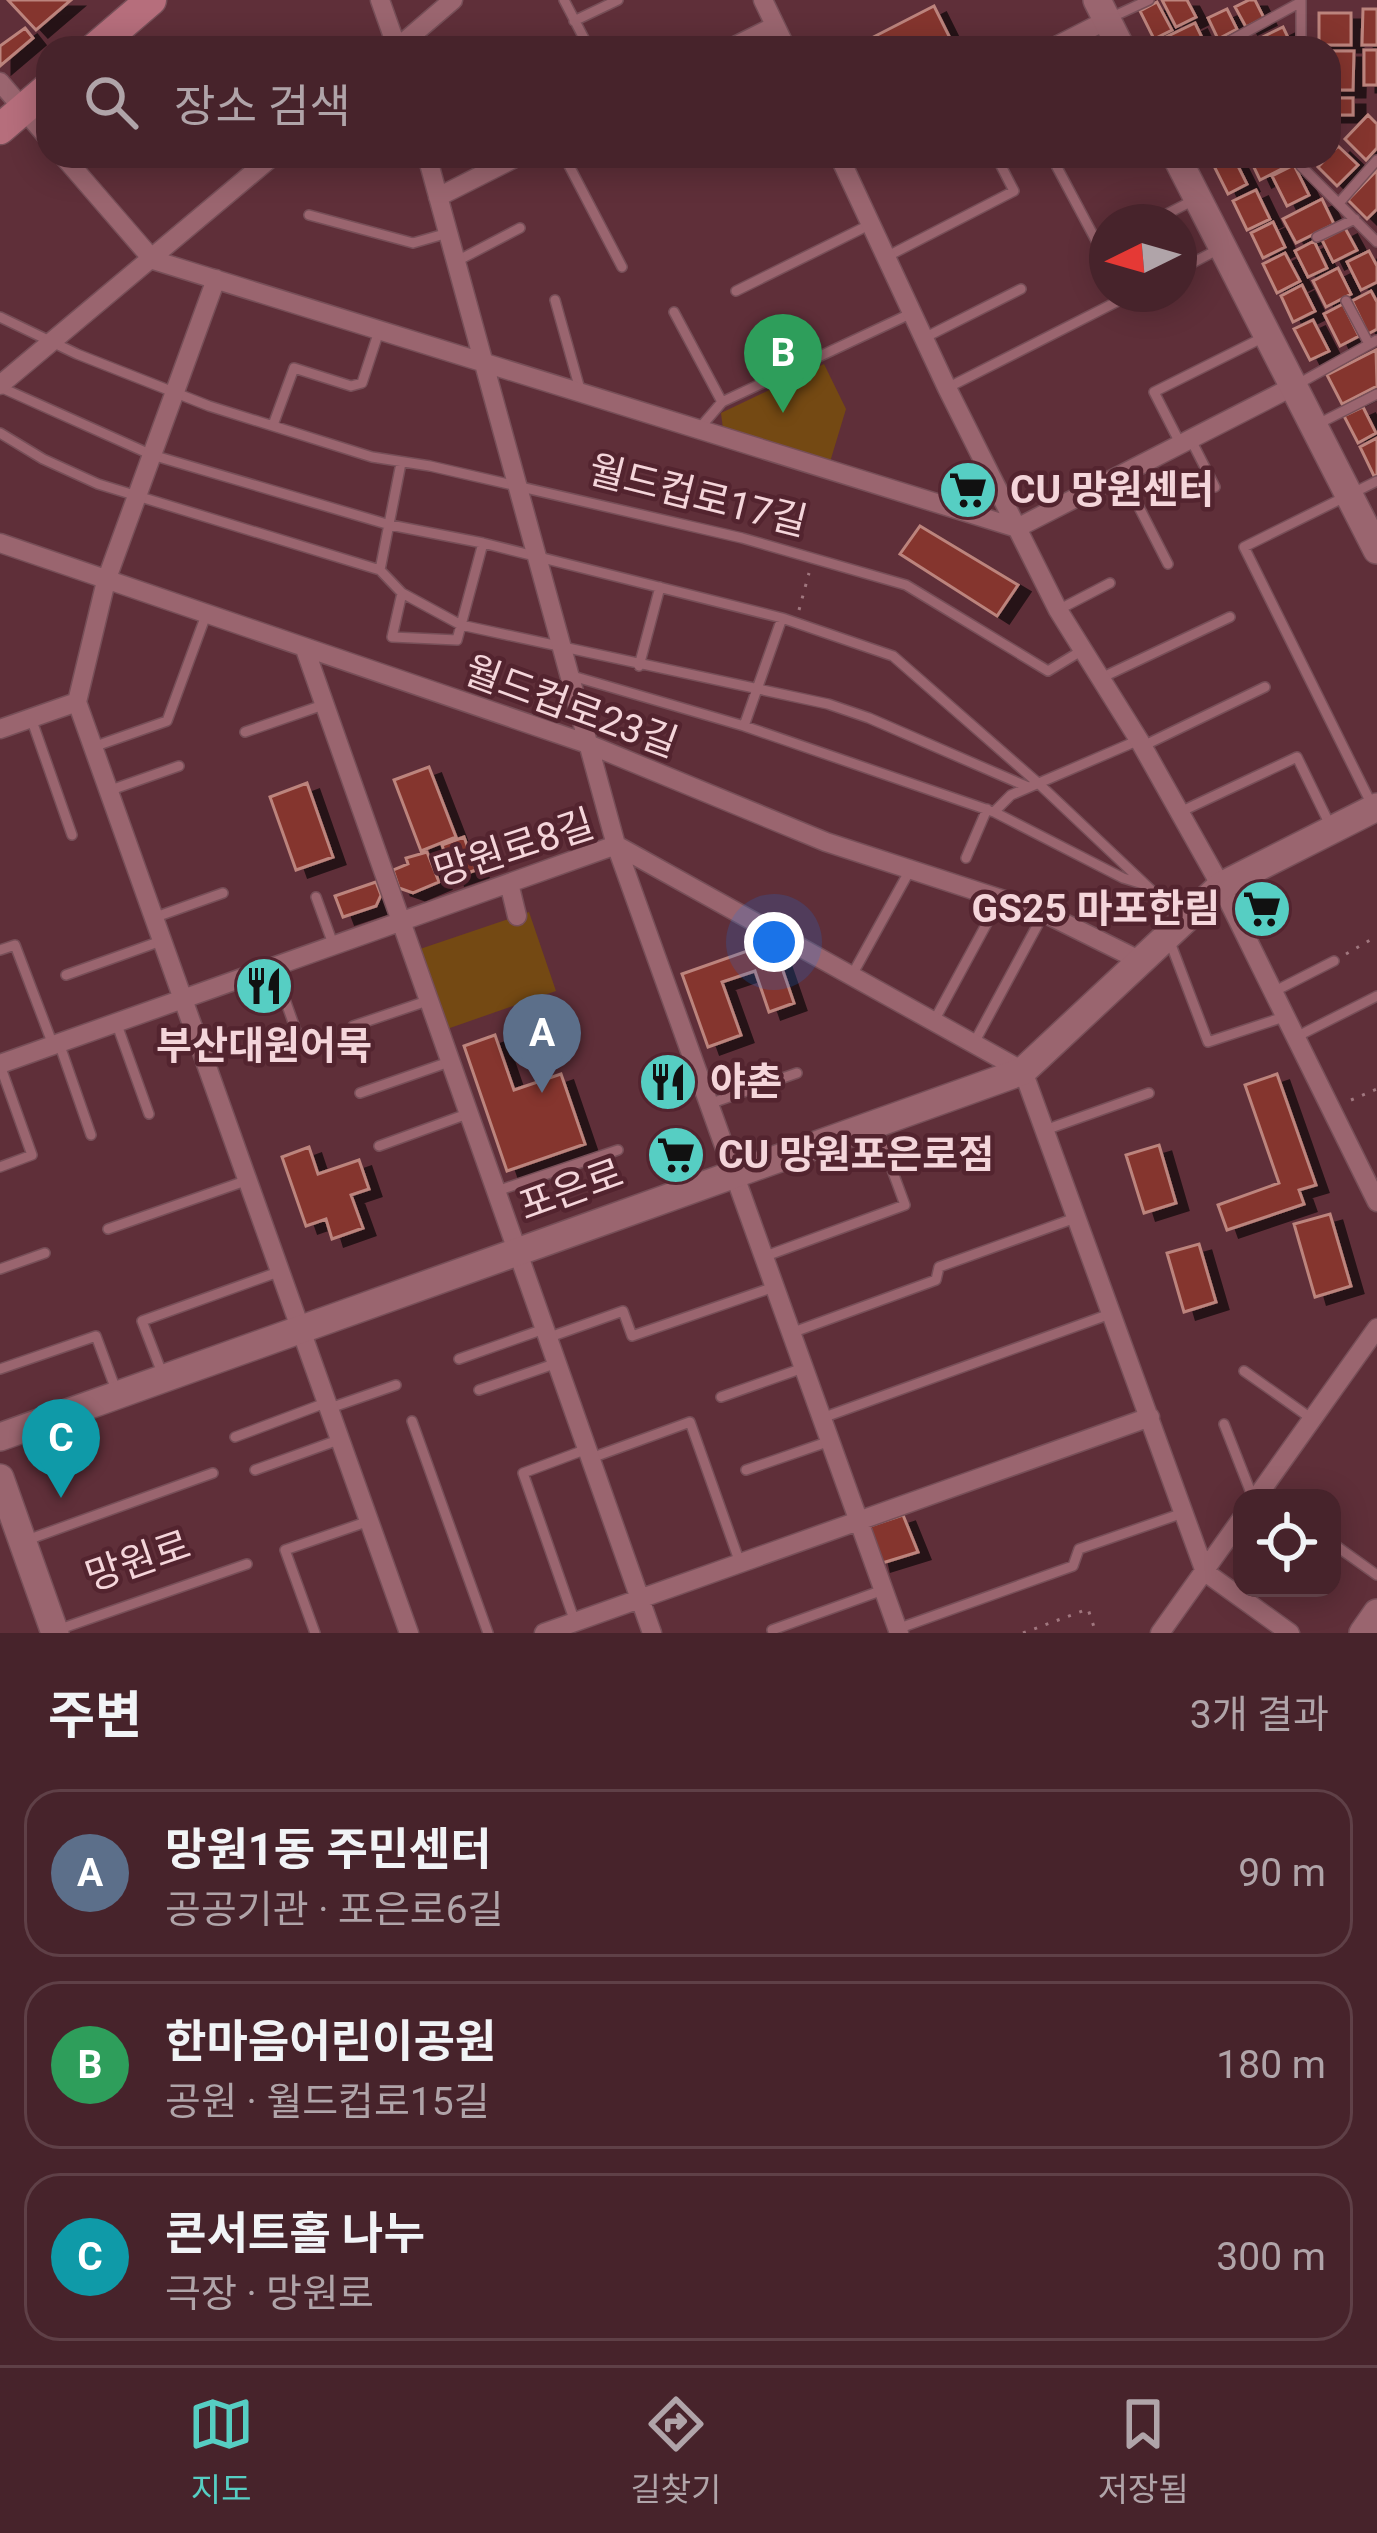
<!DOCTYPE html>
<html lang="ko">
<meta charset="utf-8">
<style>
:root{--surface:#47232b;--page:#4e2b33;--text:#f1f3f6;--muted:#b0a4a9;--line:#5f4047;--accent:#56cec3}
body{margin:0;font-family:Roboto,"Noto Sans KR",sans-serif;background:var(--page);color:var(--text)}
.controls{position:absolute;right:36px;bottom:36px;display:grid;overflow:hidden;border-radius:24px;box-shadow:0 6px 30px #0003}
.controls button{width:108px;height:108px;display:grid;place-items:center;padding:0;border:0;border-bottom:3px solid var(--line);background:var(--surface);color:var(--text);font:60px sans-serif}
.compass{position:absolute;left:1089px;top:204px;width:108px;height:108px;border-radius:50%;background:var(--surface);box-shadow:0 6px 30px #0003;rotate:265deg}
.you{position:absolute;left:774px;top:942px;width:42px;height:42px;margin:-30px;border:9px solid #fff;border-radius:50%;background:#1a73e8;box-shadow:0 0 0 18px #1a73e833}
.badge{display:grid;place-items:center;width:78px;height:78px;border-radius:50%;background:var(--accent);color:#fff;font-size:39px;font-weight:700}
.pin{position:absolute;translate:-50% -99px;filter:drop-shadow(0 3px 6px #0008)}
.pin::after{content:'';position:absolute;top:63px;width:42px;height:36px;background:inherit;clip-path:polygon(0 0,100% 0,50% 100%)}
.list{margin:0;padding:0;list-style:none}
h2{display:flex;justify-content:space-between;align-items:center;height:156px;margin:0;padding:0 48px;font-size:51px}
h2 small{font-size:39px;font-weight:400;color:var(--muted)}
.list li{display:grid;grid-template-columns:78px 1fr auto;gap:36px;align-items:center;box-sizing:border-box;height:168px;margin:0 24px 24px;padding:0 24px;border:3px solid var(--line);border-radius:36px}
.list b{display:block;font-size:45px;white-space:nowrap}
.list p{margin:0;font-size:39px;white-space:nowrap;color:var(--muted)}
.list em{font-size:39px;font-style:normal;color:var(--muted)}
.icon{flex:none;width:66px;height:66px;fill:none;stroke:currentColor;stroke-width:2;stroke-linecap:round;stroke-linejoin:round}
.map{position:relative;flex:none;width:1377px;height:1633px;overflow:hidden}
.search{position:absolute;background:var(--surface);box-shadow:0 6px 30px #0003;left:36px;right:36px;top:36px;height:132px;display:flex;align-items:center;gap:30px;box-sizing:border-box;padding:0 42px;border-radius:36px;color:var(--muted);font-size:45px}
.sheet{height:732px;background:var(--surface)}
nav{display:flex;justify-content:space-around;align-items:center;box-sizing:border-box;height:168px;border-top:3px solid var(--line);background:var(--surface);font-size:33px;color:var(--muted)}
nav a{display:grid;justify-items:center;gap:6px}
nav .on{color:var(--accent)}
.map>svg:first-child{display:block}
</style>
<div class="map">
<svg width="1377" height="1633" viewBox="0 0 1377 1633">
<defs>
<filter id="shadow"><feDropShadow dx="12" dy="7" stdDeviation="0" flood-color="#0009"/></filter>
</defs>
<rect width="100%" height="100%" fill="#5f2f39"/>
<path fill="#744913" d="M824 364 846 409 830 462 723 429 721 413Z
M529 912 556 991 447 1029 420 949Z"/>
<path fill="#85342d" stroke="#bc847d" stroke-width="3" filter="url(#shadow)" d="M8 0H71L36 30Z
M1162 0H1187L1196 17 1176 27Z
M1249 0H1255L1264 18 1246 27 1235 7Z
M1157 2 1172 30 1154 39 1140 11Z
M934 6 950 38 931 48H852Z
M1227 9 1237 29 1218 39 1208 18Z
M1363 9H1377V45H1362Z
M1319 13H1351V45H1319Z
M1195 23 1207 48H1162L1158 41Z
M1283 27 1293 48H1240Z
M25 28 33 38 0 66V46Z
M1364 50H1377V85H1364Z
M1329 51H1354L1353 90H1329Z
M1329 98H1353V115H1329Z
M1368 115 1377 124V148L1366 160 1345 139Z
M1338 146 1358 165 1337 186 1318 167Z
M1209 156H1233L1247 184 1228 194Z
M1256 156H1294L1297 161 1260 180 1250 159Z
M1294 165 1309 195 1287 206 1272 176Z
M1377 170V209L1367 219 1348 200Z
M1256 190 1270 219 1247 230 1233 201Z
M1322 199 1334 224 1296 243 1283 219Z
M1273 222 1285 247 1263 258 1251 233Z
M1345 228 1357 250 1333 262 1322 240Z
M1314 241 1327 268 1308 277 1295 251Z
M1369 251 1377 266V282L1361 290 1347 262Z
M1285 253 1300 281 1277 293 1263 264Z
M1338 268 1351 294 1326 307 1313 281Z
M1302 285 1315 311 1293 322 1281 296Z
M1371 291 1377 302V329L1368 334 1352 301Z
M1343 304 1359 336 1340 346 1324 314Z
M1313 320 1329 351 1310 360 1294 329Z
M1376 350 1377 386 1342 404 1327 375Z
M1363 407 1376 433 1358 443 1344 416Z
M1377 438V474L1374 476 1360 447Z
M920 526 1018 585 997 616 900 554Z
M429 767 456 837 421 851 394 780Z
M307 783 333 857 296 870 270 797Z
M464 837 476 870 453 878 442 845Z
M427 852 439 882 413 893 399 888 393 870 408 864 406 858Z
M376 882 381 895 376 906 343 917 335 896Z
M773 942 794 1003 769 1012 755 971 722 982 741 1035 708 1047 682 974Z
M495 1035 514 1090 561 1074 585 1144 507 1171 464 1046Z
M1277 1074 1316 1185 1299 1190 1304 1204 1227 1230 1218 1205 1279 1183 1245 1085Z
M1159 1145 1176 1203 1144 1213 1126 1155Z
M309 1147 318 1174 359 1160 369 1189 351 1195 363 1228 332 1239 326 1219 306 1226 282 1157Z
M1330 1214 1351 1286 1315 1297 1294 1224Z
M1199 1244 1216 1302 1184 1312 1167 1253Z
M903 1515 918 1552 879 1564 870 1526Z"/>
<g fill="none" stroke-linecap="round" stroke-linejoin="round">
<defs>
<path id="lane" d="M564 0 589 48
M1110 18 1149 0
M574 21 618 0
M1217 48 1301 2
M1301 48V0
M564 156 622 267
M1051 156 1100 248 1107 244
M1301 156V166L1377 242
M1339 203 1377 160
M309 215 413 243 448 233
M1151 222 1194 200
M1317 237 1355 219
M886 257 1014 191 996 156
M455 262 520 228
M1179 270 1217 250
M736 291 871 224
M555 300 581 393
M1346 301 1369 344
M674 312 722 402 698 430
M0 317 77 354 209 406 372 457 430 466 742 538 906 585 1048 671 1081 651
M924 338 1021 289
M1298 384 1377 340
M0 387 152 455 390 525 483 543 782 618 893 656 1038 783 1183 920
M947 388 1132 294
M722 402 912 313
M1318 424 1377 394
M273 425 294 368 351 386 362 383 379 331
M0 433 43 459 98 484 380 570 402 593 461 625 828 704 869 718 1028 787
M1190 438 1215 487
M1180 443 1154 392 1264 337
M1121 472 1168 564
M380 570 401 463
M402 593 392 637 457 640 483 543
M1058 610 1110 583
M639 666 660 587
M569 675 744 726 994 812 1123 878 1143 884
M1101 678 1230 617
M31 718 72 835
M744 726 782 618
M245 732 323 705
M1143 746 1265 687
M93 747 167 721 206 615
M108 791 179 766
M1373 807 1244 547 1377 481
M994 812 1011 795 1139 740
M1180 812 1297 757 1330 825
M966 858 987 809
M316 897 333 944
M153 918 223 893
M1170 942 1208 1042 1284 1017
M0 950 15 945 53 1045
M273 966 299 1039
M66 975 161 941
M852 975 910 870
M1273 992 1334 961
M934 1021 1000 899
M116 1022 149 1114
M353 1026 427 1001
M1296 1037 1377 996
M59 1043 91 1135
M974 1043 1044 913
M0 1065 32 1155 0 1167
M360 1093 449 1062
M709 1104 797 1073
M1045 1130 1149 1093
M379 1146 467 1114
M494 1192 618 1150
M108 1229 248 1180
M763 1257 905 1205 876 1126
M0 1269 45 1253
M791 1333 936 1280 939 1267 1078 1217
M547 1338 623 1311 632 1336 774 1287
M459 1359 544 1329
M0 1369 96 1336 116 1390
M1244 1371 1312 1419
M162 1373 142 1321 281 1271
M479 1390 557 1363
M721 1397 803 1368
M330 1408 396 1385
M822 1418 1110 1314
M412 1421 488 1633
M1224 1424 1253 1498
M235 1437 328 1402
M591 1458 690 1422 740 1563
M255 1470 341 1439
M746 1470 830 1441
M27 1540 213 1473
M1332 1543 1377 1575
M575 1622 523 1473 587 1449
M60 1629 247 1564
M897 1629 1073 1566 1079 1549 1183 1513
M772 1630 883 1590
M315 1633 285 1550 369 1521"/>
<path id="street" d="M380 0 397 48
M763 0 786 48
M397 48 453 0
M731 48 775 26
M1052 48 1107 20
M0 82 48 138
M63 156 153 260 1017 528 1294 386
M427 156 616 845 899 1633
M839 156 947 388 1058 610 1139 740 1221 886 1377 1202
M438 197 519 156
M0 385 273 156
M0 543 588 744 826 842 1044 913 1141 961
M305 649 652 1633
M77 702 409 1633
M0 729 77 702 106 581 216 279
M509 883 517 916
M0 1064 616 845 1023 1071 1205 1572 1290 1633
M1256 1498 1377 1328
M544 1633 1150 1417
M1160 1633 1242 1518"/>
<path id="secondary" d="M1097 0 1121 48
M1176 156 1377 550
M0 1437 1023 1071 1221 886 1377 807
M0 1478 55 1633
M1363 1633 1377 1613"/>
<path id="primary" d="M95 48 151 0
M0 129 48 88"/>
</defs>
<use href="#lane" stroke="#774f58" stroke-width="12"/>
<use href="#street" stroke="#774f58" stroke-width="21"/>
<use href="#secondary" stroke="#774f58" stroke-width="30"/>
<use href="#primary" stroke="#774f58" stroke-width="33"/>
<path stroke="#a0777f" stroke-width="3" stroke-dasharray="3 9" stroke-linecap="butt" d="M799 610 809 573
M1346 954 1377 936
M1351 1100 1377 1089
M1023 1633 1088 1609 1096 1633"/>
<use href="#lane" stroke="#9a656f" stroke-width="9"/>
<use href="#street" stroke="#9a656f" stroke-width="18"/>
<use href="#secondary" stroke="#9a656f" stroke-width="27"/>
<use href="#primary" stroke="#b66e7c" stroke-width="30"/>
</g>
<defs>
<symbol id="supermarket-disc" viewBox="-11 -11 22 22"><circle r="9.5" fill="#56cec3" stroke="#53242f"/><path d="M-6-5.5h2.5l.6 2H6L4.5 2H-2.5L-4.4-4H-6ZM-1.5 3.2a1.3 1.3 0 1 0 .1 0ZM3 3.2a1.3 1.3 0 1 0 .1 0Z" fill="#111"/></symbol>
<symbol id="restaurant-disc" viewBox="-11 -11 22 22"><circle r="9.5" fill="#56cec3" stroke="#53242f"/><path d="M-5-6h1v4h1v-4h1v4h1v-4h1v5L-1.5 .5V6h-2V.5L-5-1ZM5-6V6H3V1.5H1.5Q1.5-4 5-6Z" fill="#111"/></symbol>
</defs>
<g fill-rule="evenodd">
<use href="#supermarket-disc" x="935" y="457" width="66" height="66"/>
<use href="#supermarket-disc" x="1229" y="876" width="66" height="66"/>
<use href="#restaurant-disc" x="231" y="953" width="66" height="66"/>
<use href="#restaurant-disc" x="635" y="1049" width="66" height="66"/>
<use href="#supermarket-disc" x="643" y="1122" width="66" height="66"/>
</g>
<g text-anchor="middle" dominant-baseline="central" stroke-width="9" stroke-linejoin="round" paint-order="stroke">
<g font-size="39" font-weight="bold" fill="#f4d5da" stroke="#53242f" text-anchor="start">
<text x="1010" y="490">CU 망원센터</text>
<text x="1220" y="909" text-anchor="end">GS25 마포한림</text>
<text x="264" y="1046" text-anchor="middle">부산대원어묵</text>
<text x="710" y="1082">야촌</text>
<text x="718" y="1155">CU 망원포은로점</text>
</g>
<g font-size="39" fill="#f4d5da" stroke="#53242f">
<text transform="translate(698 496) rotate(14)">월드컵로17길</text>
<text transform="translate(571 707) rotate(20)">월드컵로23길</text>
<text transform="translate(514 848) rotate(-18)">망원로8길</text>
<text transform="translate(571 1190) rotate(-20)">포은로</text>
<text transform="translate(138 1561) rotate(-19)">망원로</text>
</g>
</g>
</svg>
<div class="controls">
<button><svg class="icon" aria-label="locate" viewBox="0 0 24 24"><circle cx="12" cy="12" r="6"/><path d="M12 2v4M12 18v4M2 12h4M18 12h4"/></svg></button>
</div>
<svg class="compass" viewBox="-18 -18 36 36"><path d="M0-13l5 13h-10z" fill="#e53935"/><path d="M0 13l5-13h-10z" fill="#b0a4a9"/></svg>
<div class="you"></div>
<div class="pin badge" style="left:542px;top:1093px;background:#5c6f8a">A</div>
<div class="pin badge" style="left:783px;top:413px;background:#2e9e5b">B</div>
<div class="pin badge" style="left:61px;top:1498px;background:#0f9aa8">C</div>
<div class="search"><svg class="icon" aria-label="search" viewBox="0 0 24 24"><circle cx="10" cy="10" r="6"/><path d="M15 15l6 6"/></svg>장소 검색</div>
</div>
<section class="sheet">
<h2>주변<small>3개 결과</small></h2>
<ul class="list">
<li><span class="badge" style="background:#5c6f8a">A</span><div><b>망원1동 주민센터</b><p>공공기관 · 포은로6길</p></div><em>90 m</em></li>
<li><span class="badge" style="background:#2e9e5b">B</span><div><b>한마음어린이공원</b><p>공원 · 월드컵로15길</p></div><em>180 m</em></li>
<li><span class="badge" style="background:#0f9aa8">C</span><div><b>콘서트홀 나누</b><p>극장 · 망원로</p></div><em>300 m</em></li>
</ul>
</section>
<nav>
<a class="on"><svg class="icon" aria-label="map" viewBox="0 0 24 24"><path d="M3 6l6-2 6 2 6-2v14l-6 2-6-2-6 2zM9 4v14M15 6v14"/></svg>지도</a>
<a><svg class="icon" aria-label="directions" viewBox="0 0 24 24"><path d="M12 3l9 9-9 9-9-9zM9 14v-3h6M13 9l2 2-2 2"/></svg>길찾기</a>
<a><svg class="icon" aria-label="saved" viewBox="0 0 24 24"><path d="M7 4h10v16l-5-4-5 4z"/></svg>저장됨</a>
</nav>
